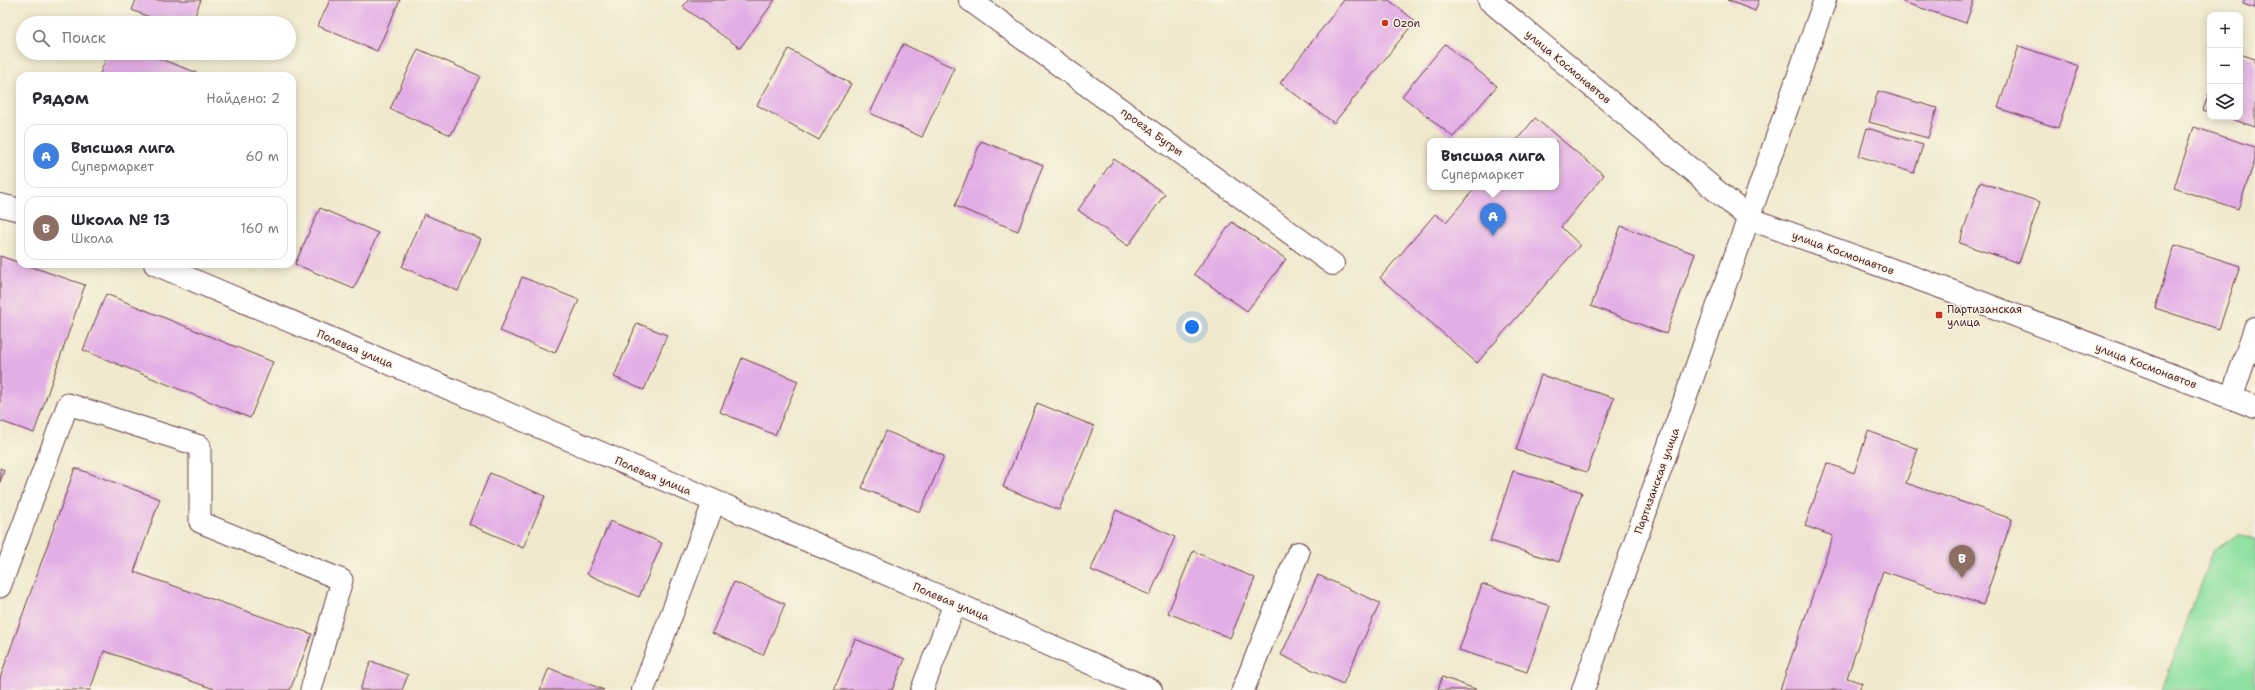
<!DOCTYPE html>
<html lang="ru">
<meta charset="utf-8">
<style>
:root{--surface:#fff;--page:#f2f2f3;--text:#2b2b33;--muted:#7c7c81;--line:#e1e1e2;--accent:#0f766e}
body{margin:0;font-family:"Shantell Sans",sans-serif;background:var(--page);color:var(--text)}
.controls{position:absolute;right:12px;top:12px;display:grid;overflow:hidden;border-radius:8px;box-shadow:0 2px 10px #0003}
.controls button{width:36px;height:36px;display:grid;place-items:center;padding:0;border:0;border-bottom:1px solid var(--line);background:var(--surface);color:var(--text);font:20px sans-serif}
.you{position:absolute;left:1192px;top:327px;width:14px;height:14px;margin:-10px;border:3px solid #fff;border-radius:50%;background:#1a73e8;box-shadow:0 0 0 6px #1a73e833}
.badge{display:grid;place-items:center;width:26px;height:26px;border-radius:50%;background:var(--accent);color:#fff;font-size:13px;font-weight:700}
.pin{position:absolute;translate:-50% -33px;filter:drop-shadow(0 1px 2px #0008)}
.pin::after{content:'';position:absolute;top:21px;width:14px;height:12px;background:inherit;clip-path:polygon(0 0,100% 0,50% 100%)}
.popup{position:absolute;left:1427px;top:138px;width:132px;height:52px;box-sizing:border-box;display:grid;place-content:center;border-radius:8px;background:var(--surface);filter:drop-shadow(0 1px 3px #0005);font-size:13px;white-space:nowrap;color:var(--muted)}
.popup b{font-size:15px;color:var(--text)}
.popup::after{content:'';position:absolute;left:50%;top:100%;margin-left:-8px;border:8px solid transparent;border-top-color:var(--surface)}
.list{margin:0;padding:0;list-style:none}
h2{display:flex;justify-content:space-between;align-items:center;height:52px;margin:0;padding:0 16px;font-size:17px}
h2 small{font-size:13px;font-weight:400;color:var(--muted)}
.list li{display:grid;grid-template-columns:26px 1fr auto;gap:12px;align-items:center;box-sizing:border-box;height:64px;margin:0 8px 8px;padding:0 8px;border:1px solid var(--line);border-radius:12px}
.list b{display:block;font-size:15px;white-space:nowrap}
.list p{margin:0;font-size:13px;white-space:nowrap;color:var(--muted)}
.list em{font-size:13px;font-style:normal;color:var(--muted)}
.icon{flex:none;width:22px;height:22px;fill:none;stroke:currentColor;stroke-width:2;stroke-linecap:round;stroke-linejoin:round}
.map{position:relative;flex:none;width:2255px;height:690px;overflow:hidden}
.search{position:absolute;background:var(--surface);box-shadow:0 2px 10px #0003;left:16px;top:16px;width:280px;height:44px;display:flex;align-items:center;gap:10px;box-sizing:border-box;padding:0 14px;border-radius:22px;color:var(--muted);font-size:15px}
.panel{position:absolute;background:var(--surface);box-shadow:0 2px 10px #0003;left:16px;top:72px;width:280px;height:196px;border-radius:12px}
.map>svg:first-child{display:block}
</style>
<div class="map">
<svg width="2255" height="690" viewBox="0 0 2255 690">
<rect width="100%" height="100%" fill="#fcf5e5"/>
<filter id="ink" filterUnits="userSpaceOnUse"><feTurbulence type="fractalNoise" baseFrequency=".025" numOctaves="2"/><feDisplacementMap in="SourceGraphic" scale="8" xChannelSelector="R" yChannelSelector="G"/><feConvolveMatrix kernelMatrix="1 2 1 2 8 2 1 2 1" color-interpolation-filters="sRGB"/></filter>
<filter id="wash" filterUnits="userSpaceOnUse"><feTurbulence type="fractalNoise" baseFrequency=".012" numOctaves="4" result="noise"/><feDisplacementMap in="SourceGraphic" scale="16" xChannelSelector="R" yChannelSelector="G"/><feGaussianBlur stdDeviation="0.9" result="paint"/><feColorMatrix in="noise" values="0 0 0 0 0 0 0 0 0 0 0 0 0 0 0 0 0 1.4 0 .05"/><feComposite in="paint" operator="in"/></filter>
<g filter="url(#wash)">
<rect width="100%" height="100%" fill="#f0e9ce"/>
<path fill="#8de0a1" stroke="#6c8066" d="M2238 534 2255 540V690H2162L2212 552Z"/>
<g id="blocks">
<path fill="#e3ade6" d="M136 0H201L192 23H164L132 10Z
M330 0H400L377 51 318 26Z
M688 0H775L740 48 683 7Z
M1344 0H1389L1415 21 1334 123 1280 83Z
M1727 0H1759L1755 11Z
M1904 0H1974L1966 23 1903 2Z
M2244 0H2255V8L2243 4Z
M903 44 954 68 922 137 870 113Z
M1445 44 1497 86 1453 137 1402 96Z
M2019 46 2079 66 2058 128 1998 108Z
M418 49 480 76 451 135 390 109Z
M789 49 851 84 819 140 757 105Z
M108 53H144L198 73 197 76H99Z
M2240 54 2255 59V127L2226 117H2240Z
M2210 90V112L2203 110Z
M1878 91 1937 108 1928 138 1869 122Z
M1535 118 1604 175 1561 227 1580 245 1477 363 1380 278 1435 214 1446 222 1476 187H1556V141H1516Z
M2194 127 2255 147V160L2238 209 2174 188Z
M1867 128 1923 145 1914 173 1859 156Z
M981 141 1043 165 1018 231 955 206Z
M1114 159 1165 194 1128 246 1078 210Z
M1980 182 2040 202 2019 263 1959 243Z
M320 208 378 233 354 289 295 264Z
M424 214 481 239 458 291 402 267Z
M1232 222 1286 259 1247 311 1194 274Z
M1621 226 1695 254 1666 334 1591 306Z
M2175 245 2240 266 2219 329 2155 308Z
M0 256 85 285 34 433 0 421Z
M522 277 579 300 555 353 500 331Z
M106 294 273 362 250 418 83 350Z
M637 323 667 335 644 390 614 377Z
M742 358 798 381 775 435 720 412Z
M1541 375 1614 398 1587 472 1516 450Z
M1037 403 1094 426 1059 510 1003 487Z
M886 431 944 456 920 512 862 488Z
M1868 431 1918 449 1906 483 2012 519 1983 605 1883 571 1847 678 1862 683 1859 690H1780L1833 536 1805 526 1827 463 1854 473Z
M0 468 4 470 0 482Z
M75 468 160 499 134 572 312 634 290 690H217L104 651 90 690H0V678Z
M1513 471 1582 492 1559 562 1490 541Z
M490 473 545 496 523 548 469 524Z
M1116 510 1175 537 1150 595 1091 570Z
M610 521 662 543 639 597 587 574Z
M1193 551 1255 578 1230 638 1168 613Z
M1318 575 1380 603 1343 684 1281 655Z
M734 582 785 604 763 655 712 633Z
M1482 584 1550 606 1527 672 1459 650Z
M855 639 905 659 892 690H834Z
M371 661 408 675 402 690H360Z
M549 668 604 690H540Z
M1442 677 1478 690H1438Z"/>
</g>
</g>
<g filter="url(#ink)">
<use href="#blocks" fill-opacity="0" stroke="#633d43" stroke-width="1"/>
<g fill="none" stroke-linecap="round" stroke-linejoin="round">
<defs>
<path id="service" d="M0 587 68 404 200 446V522L342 580 311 690"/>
<path id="minor" d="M970 0 1333 264
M0 205 20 210
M155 264 955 603 1151 690
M2231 399 2255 328
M643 690 714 502
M922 690 955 603
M1243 690 1298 553
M1583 690 1825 0"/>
<path id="tertiary" d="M1489 0 1750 219 1946 289 2255 407"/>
</defs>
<use href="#service" stroke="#633d43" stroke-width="23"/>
<use href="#minor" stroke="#633d43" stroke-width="24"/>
<use href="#tertiary" stroke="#633d43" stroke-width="24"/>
<use href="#service" stroke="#fff" stroke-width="21"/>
<use href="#minor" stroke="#fff" stroke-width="22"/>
<use href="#tertiary" stroke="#fff" stroke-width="22"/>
</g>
</g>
<g fill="#c8321e" stroke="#fcf5e5" stroke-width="1.5">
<circle cx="1385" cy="23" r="4"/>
<rect x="1935" y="311" width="8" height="8" rx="2"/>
</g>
<g text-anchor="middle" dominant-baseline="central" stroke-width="3" stroke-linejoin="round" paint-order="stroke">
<g font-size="11" fill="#4a1f2b" stroke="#fcf5e5" text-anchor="start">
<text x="1393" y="23">Ozon</text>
<text x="1947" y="309">Партизанская<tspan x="1947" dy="13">улица</tspan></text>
</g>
<g font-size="11" fill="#4a1f2b" stroke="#fcf5e5">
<text transform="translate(1568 67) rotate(40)">улица Космонавтов</text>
<text transform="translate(1152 132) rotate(36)">проезд Бугры</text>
<text transform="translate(1843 253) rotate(20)">улица Космонавтов</text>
<text transform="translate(355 349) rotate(23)">Полевая улица</text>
<text transform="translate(2146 366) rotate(21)">улица Космонавтов</text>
<text transform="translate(653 476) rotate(23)">Полевая улица</text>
<text transform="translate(1657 481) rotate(-70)">Партизанская улица</text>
<text transform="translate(951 602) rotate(23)">Полевая улица</text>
</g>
</g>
</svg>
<div class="controls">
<button>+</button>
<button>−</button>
<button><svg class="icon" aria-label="layers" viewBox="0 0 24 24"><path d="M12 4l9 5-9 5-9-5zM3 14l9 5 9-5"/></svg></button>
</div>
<div class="you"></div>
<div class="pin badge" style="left:1493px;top:236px;background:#3f7fe0">A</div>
<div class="popup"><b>Высшая лига</b>Супермаркет</div>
<div class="pin badge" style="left:1962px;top:578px;background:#8d6e63">B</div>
<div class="search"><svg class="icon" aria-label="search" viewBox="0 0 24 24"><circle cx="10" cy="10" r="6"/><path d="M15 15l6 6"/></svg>Поиск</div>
<section class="panel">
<h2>Рядом<small>Найдено: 2</small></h2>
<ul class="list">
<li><span class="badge" style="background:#3f7fe0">A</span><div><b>Высшая лига</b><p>Супермаркет</p></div><em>60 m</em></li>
<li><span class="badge" style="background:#8d6e63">B</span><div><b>Школа № 13</b><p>Школа</p></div><em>160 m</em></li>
</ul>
</section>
</div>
